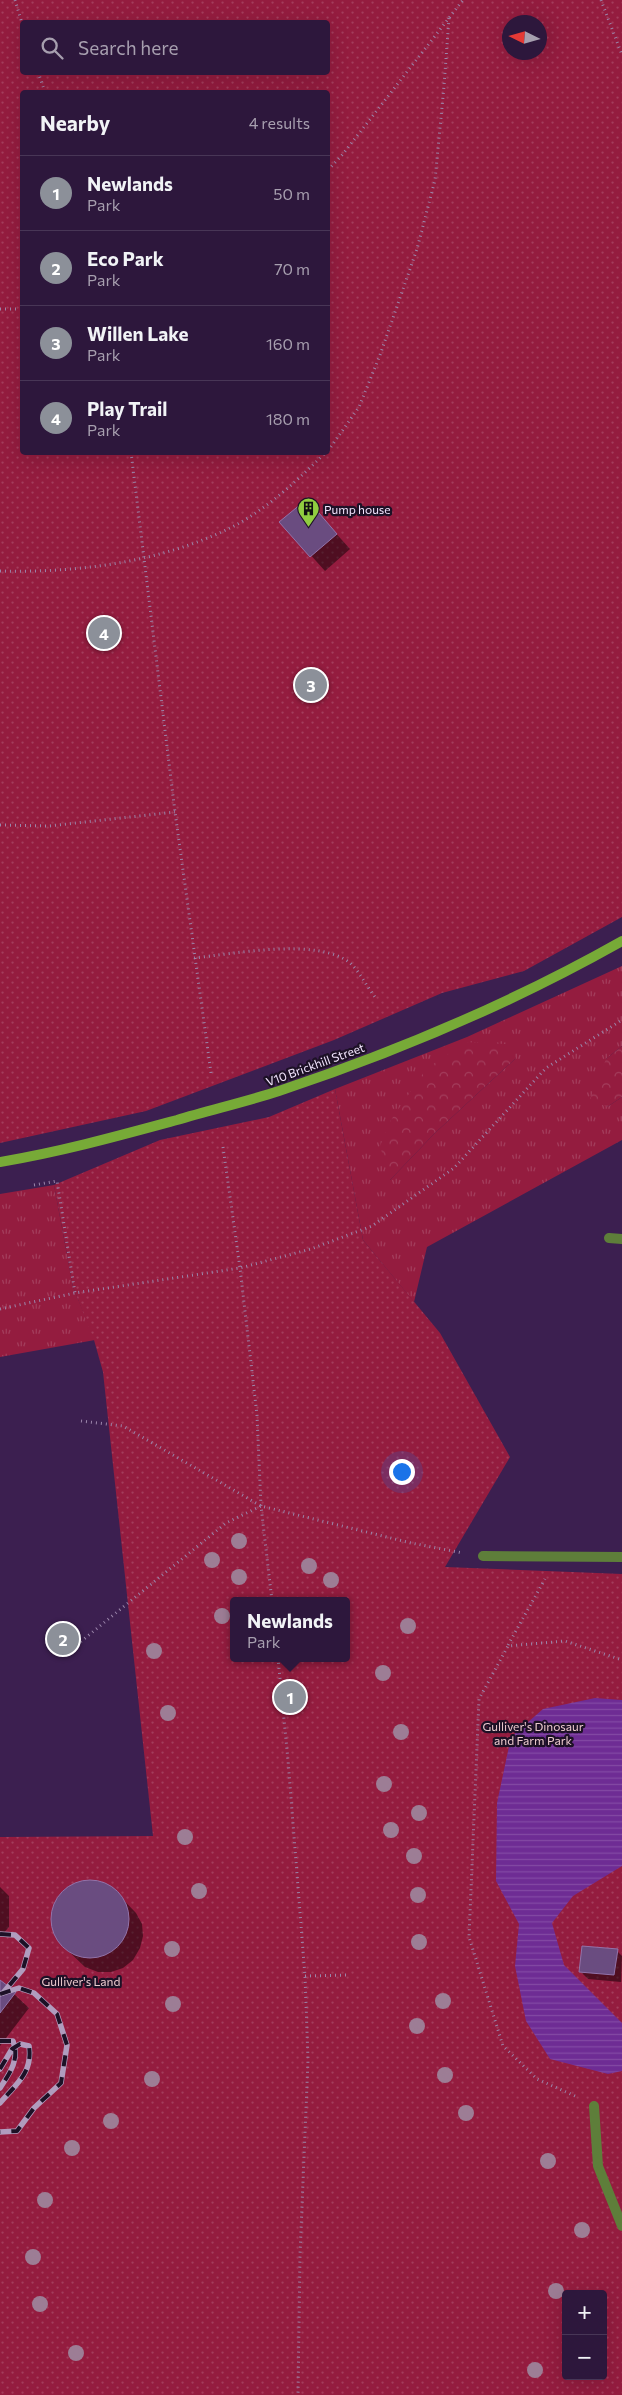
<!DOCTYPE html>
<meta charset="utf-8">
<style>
:root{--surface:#2d173c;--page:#352043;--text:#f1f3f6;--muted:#a79faf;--line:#483656;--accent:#8c9099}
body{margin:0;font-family:Commissioner,sans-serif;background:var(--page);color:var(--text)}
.controls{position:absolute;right:15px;bottom:15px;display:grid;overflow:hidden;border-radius:5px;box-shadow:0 5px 20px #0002}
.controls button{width:45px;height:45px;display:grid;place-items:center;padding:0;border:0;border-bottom:1px solid var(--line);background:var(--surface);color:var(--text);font:25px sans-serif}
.compass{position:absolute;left:502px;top:15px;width:45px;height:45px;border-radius:50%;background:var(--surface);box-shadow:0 5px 20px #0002;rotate:275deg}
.you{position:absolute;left:401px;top:1471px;width:18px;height:18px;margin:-12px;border:4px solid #fff;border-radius:50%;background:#1a73e8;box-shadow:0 0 0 8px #1a73e833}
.badge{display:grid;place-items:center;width:32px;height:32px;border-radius:50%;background:var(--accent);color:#fff;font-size:16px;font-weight:700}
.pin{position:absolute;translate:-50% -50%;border:2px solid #fff;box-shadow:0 1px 5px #0006}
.popup{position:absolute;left:230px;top:1597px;width:120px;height:65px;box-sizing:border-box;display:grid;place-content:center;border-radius:5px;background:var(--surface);filter:drop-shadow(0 1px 4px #0005);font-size:16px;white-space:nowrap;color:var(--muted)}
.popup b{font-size:19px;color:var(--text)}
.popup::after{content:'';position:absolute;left:50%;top:100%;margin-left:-10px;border:10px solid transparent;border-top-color:var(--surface)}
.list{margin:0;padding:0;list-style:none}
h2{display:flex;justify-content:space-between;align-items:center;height:65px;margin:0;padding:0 20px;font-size:21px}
h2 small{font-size:16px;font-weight:400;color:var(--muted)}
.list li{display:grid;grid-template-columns:32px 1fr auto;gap:15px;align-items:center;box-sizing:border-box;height:75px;padding:0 20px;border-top:1px solid var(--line)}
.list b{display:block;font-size:19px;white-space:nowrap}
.list p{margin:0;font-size:16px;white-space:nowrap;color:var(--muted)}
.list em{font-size:16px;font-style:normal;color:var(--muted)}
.icon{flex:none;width:28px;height:28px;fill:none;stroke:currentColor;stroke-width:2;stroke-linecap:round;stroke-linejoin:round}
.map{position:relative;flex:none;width:622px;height:2395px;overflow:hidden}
.search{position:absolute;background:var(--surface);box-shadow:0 5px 20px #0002;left:20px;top:20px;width:310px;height:55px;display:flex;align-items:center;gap:12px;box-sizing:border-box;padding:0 18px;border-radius:5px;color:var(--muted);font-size:19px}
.panel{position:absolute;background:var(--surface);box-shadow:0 5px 20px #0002;left:20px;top:90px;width:310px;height:365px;border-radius:5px}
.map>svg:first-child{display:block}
</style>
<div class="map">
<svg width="622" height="2395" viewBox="0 0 622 2395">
<defs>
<pattern id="grass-tufts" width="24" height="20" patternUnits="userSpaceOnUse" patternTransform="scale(1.25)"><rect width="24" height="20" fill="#941c3f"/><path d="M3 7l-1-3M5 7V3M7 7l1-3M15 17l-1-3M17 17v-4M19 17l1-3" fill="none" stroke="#a33d5c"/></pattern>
<pattern id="forest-crowns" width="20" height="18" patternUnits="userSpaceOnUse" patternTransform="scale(1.25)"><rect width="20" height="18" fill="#941c3f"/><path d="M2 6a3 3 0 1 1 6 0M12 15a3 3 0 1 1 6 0" fill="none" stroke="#a33d5c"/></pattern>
<pattern id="park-dots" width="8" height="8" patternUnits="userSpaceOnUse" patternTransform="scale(1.25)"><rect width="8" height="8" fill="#941c3f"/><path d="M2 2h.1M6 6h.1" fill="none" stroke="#a33d5c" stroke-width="1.8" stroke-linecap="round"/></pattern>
<pattern id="water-rules" width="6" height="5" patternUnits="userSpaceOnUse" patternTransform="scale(1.25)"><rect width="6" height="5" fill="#6e2c94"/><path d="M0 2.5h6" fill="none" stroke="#834aa4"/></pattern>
</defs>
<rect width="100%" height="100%" fill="#3c1f50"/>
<path fill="url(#grass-tufts)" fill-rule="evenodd" d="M622 966V1046L606 1059 607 1107 622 1097V1140L427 1247 414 1302 363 1240 335 1089 467 1037ZM516 1058 435 1133 390 1180 391 1120Z
M54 1185 73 1287 95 1340 0 1357V1194Z"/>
<path fill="url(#forest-crowns)" d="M465 1042 506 1044 516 1058 435 1133 390 1180 380 1146 391 1120 426 1069Z
M622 1046V1097L607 1107 590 1099 606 1059Z"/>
<path fill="url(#park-dots)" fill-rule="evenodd" d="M0 0H622V917L524 971 442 993 334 1040 146 1111 0 1143ZM22 22H328V72H22ZM510 22H540V52H510ZM22 92H328V452H22Z
M335 1089 363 1240 440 1333 510 1457 445 1567 622 1574V2395H0V1837L153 1836 103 1372 94 1340 73 1287 54 1185 160 1140 269 1117ZM234 1601H346V1658H234ZM566 2294H603V2376H566Z"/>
<path fill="url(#water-rules)" d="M595 1698 622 1700V1866L573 1896 552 1923 564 1965 622 2023V2071L608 2074 550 2059 526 2021 515 1966 519 1924 496 1881 497 1803 511 1737 543 1709Z"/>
<path fill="#0007" d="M307 501 350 549 325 571 281 522Z
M91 1881 103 1883 113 1889 136 1913 142 1924 143 1936 140 1948 133 1960 123 1968 111 1972H98L85 1967 60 1943 54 1932 52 1918 54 1907 60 1896 68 1888 79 1883Z
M0 1887 9 1896V1927L0 1937Z
M617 1951 622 1956 621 1982 588 1979 580 1971Z
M0 1981 29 2008 0 2046Z"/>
<path fill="#6a4c80" stroke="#9273aa" d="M307 499 337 534 310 557 279 522Z
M51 1919a39 39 0 1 1 78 0a39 39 0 1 1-78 0Z
M582 1946 618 1949 614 1975 579 1972Z
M0 1980 16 1992 0 2013Z"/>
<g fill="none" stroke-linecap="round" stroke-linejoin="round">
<path stroke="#9b86ab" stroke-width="3" stroke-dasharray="1 4" stroke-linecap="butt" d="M15 0 22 23
M601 0 622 55
M38 72 45 92
M328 170 343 154 463 0
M0 309H22
M328 451 359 407 380 355 417 249 435 180 444 86 449 18
M131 452 175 812 211 1073
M0 571C78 573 163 562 234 526 268 508 298 480 326 452
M0 825 49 826 175 812
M194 958C233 954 318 937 350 963 360 972 367 987 375 997
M223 1147 240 1268 257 1415 261 1506 272 1601
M34 1185 57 1181 75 1293
M0 1309 75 1293 240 1268 311 1249 372 1226 454 1168 546 1068 622 1020
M81 1421 123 1426 261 1506 411 1543 463 1553
M508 1645 545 1579
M73 1648 226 1523 261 1506
M278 1658 288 1760 305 1976 308 2060 300 2255 298 2395
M305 1976 348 1975
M575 2096 537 2079 503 2046 469 1937 479 1699 508 1646 565 1641 622 1660"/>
<path stroke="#5e7e3a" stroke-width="10" d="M609 1238 622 1239
M483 1556 622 1557
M594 2106 598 2166 622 2226"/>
<path stroke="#77aa37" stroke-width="10" d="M0 1162C60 1152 118 1136 177 1120 210 1110 245 1102 279 1091 396 1052 514 1002 622 941"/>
<defs>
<path id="rail" d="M0 1934 15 1935 29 1948 23 1969 3 1993
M0 1994 19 1988 34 1993 57 2014 67 2045 61 2083 34 2108 17 2131 0 2132
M0 2041H13C20 2059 10 2073 0 2088
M0 2069 12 2049 20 2044 29 2046C33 2073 16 2084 0 2103"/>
</defs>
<use href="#rail" stroke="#b09cbe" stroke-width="5.5"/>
<use href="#rail" stroke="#1d1126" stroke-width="4" stroke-dasharray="11" stroke-linecap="butt"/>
</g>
<g fill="#9d7d95">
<circle cx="239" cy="1541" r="8"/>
<circle cx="212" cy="1560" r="8"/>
<circle cx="309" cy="1566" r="8"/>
<circle cx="239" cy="1577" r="8"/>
<circle cx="331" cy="1580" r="8"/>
<circle cx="222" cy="1616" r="8"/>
<circle cx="408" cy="1626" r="8"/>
<circle cx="154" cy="1651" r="8"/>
<circle cx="383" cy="1673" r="8"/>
<circle cx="168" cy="1713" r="8"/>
<circle cx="401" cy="1732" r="8"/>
<circle cx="384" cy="1784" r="8"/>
<circle cx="419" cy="1813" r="8"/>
<circle cx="391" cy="1830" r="8"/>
<circle cx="185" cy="1837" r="8"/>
<circle cx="414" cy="1856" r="8"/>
<circle cx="199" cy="1891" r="8"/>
<circle cx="418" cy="1895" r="8"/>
<circle cx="419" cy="1942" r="8"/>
<circle cx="172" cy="1949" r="8"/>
<circle cx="443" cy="2001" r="8"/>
<circle cx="173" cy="2004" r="8"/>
<circle cx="417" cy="2026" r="8"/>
<circle cx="445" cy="2075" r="8"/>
<circle cx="152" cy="2079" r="8"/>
<circle cx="466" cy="2113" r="8"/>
<circle cx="111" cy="2121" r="8"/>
<circle cx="72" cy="2148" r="8"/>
<circle cx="548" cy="2161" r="8"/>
<circle cx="45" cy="2200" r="8"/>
<circle cx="582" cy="2230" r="8"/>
<circle cx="33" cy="2257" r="8"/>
<circle cx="556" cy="2291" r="8"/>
<circle cx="40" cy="2304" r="8"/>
<circle cx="76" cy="2353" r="8"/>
<circle cx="535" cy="2370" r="8"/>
</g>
<defs>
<symbol id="building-pin" viewBox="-11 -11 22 30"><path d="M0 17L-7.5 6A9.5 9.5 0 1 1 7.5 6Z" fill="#90cd40" stroke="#1d1126"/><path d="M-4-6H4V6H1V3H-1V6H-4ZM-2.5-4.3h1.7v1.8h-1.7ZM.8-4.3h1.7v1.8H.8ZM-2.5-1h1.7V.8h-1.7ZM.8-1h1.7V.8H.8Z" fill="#111"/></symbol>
</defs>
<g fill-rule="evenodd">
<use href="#building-pin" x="296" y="496" width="25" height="34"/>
</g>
<g text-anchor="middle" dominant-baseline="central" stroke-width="4.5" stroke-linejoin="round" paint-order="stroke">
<g font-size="12" fill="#f3e5fe" stroke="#1d1126" text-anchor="start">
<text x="324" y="509">Pump house</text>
</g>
<g font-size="12" fill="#f3e5fe" stroke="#1d1126">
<text transform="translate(315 1064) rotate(-20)">V10 Brickhill Street</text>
</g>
<g font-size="12" fill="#edcace" stroke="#1d1126">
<text x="533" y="1726">Gulliver's Dinosaur<tspan x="533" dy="14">and Farm Park</tspan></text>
<text x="81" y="1981">Gulliver's Land</text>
</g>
</g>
</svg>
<div class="controls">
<button>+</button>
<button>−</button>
</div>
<svg class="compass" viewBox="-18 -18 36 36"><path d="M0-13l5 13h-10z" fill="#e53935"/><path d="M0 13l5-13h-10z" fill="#a79faf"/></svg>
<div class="you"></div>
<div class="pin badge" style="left:290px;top:1697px">1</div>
<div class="popup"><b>Newlands</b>Park</div>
<div class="pin badge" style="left:63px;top:1639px">2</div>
<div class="pin badge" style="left:311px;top:685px">3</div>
<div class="pin badge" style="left:104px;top:633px">4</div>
<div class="search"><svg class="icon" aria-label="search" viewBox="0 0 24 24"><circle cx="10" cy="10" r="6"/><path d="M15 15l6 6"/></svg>Search here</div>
<section class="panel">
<h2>Nearby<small>4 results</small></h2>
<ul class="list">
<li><span class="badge">1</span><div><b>Newlands</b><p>Park</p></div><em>50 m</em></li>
<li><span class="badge">2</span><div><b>Eco Park</b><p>Park</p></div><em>70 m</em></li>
<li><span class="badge">3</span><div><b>Willen Lake</b><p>Park</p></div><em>160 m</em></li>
<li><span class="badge">4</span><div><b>Play Trail</b><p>Park</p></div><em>180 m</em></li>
</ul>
</section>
</div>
